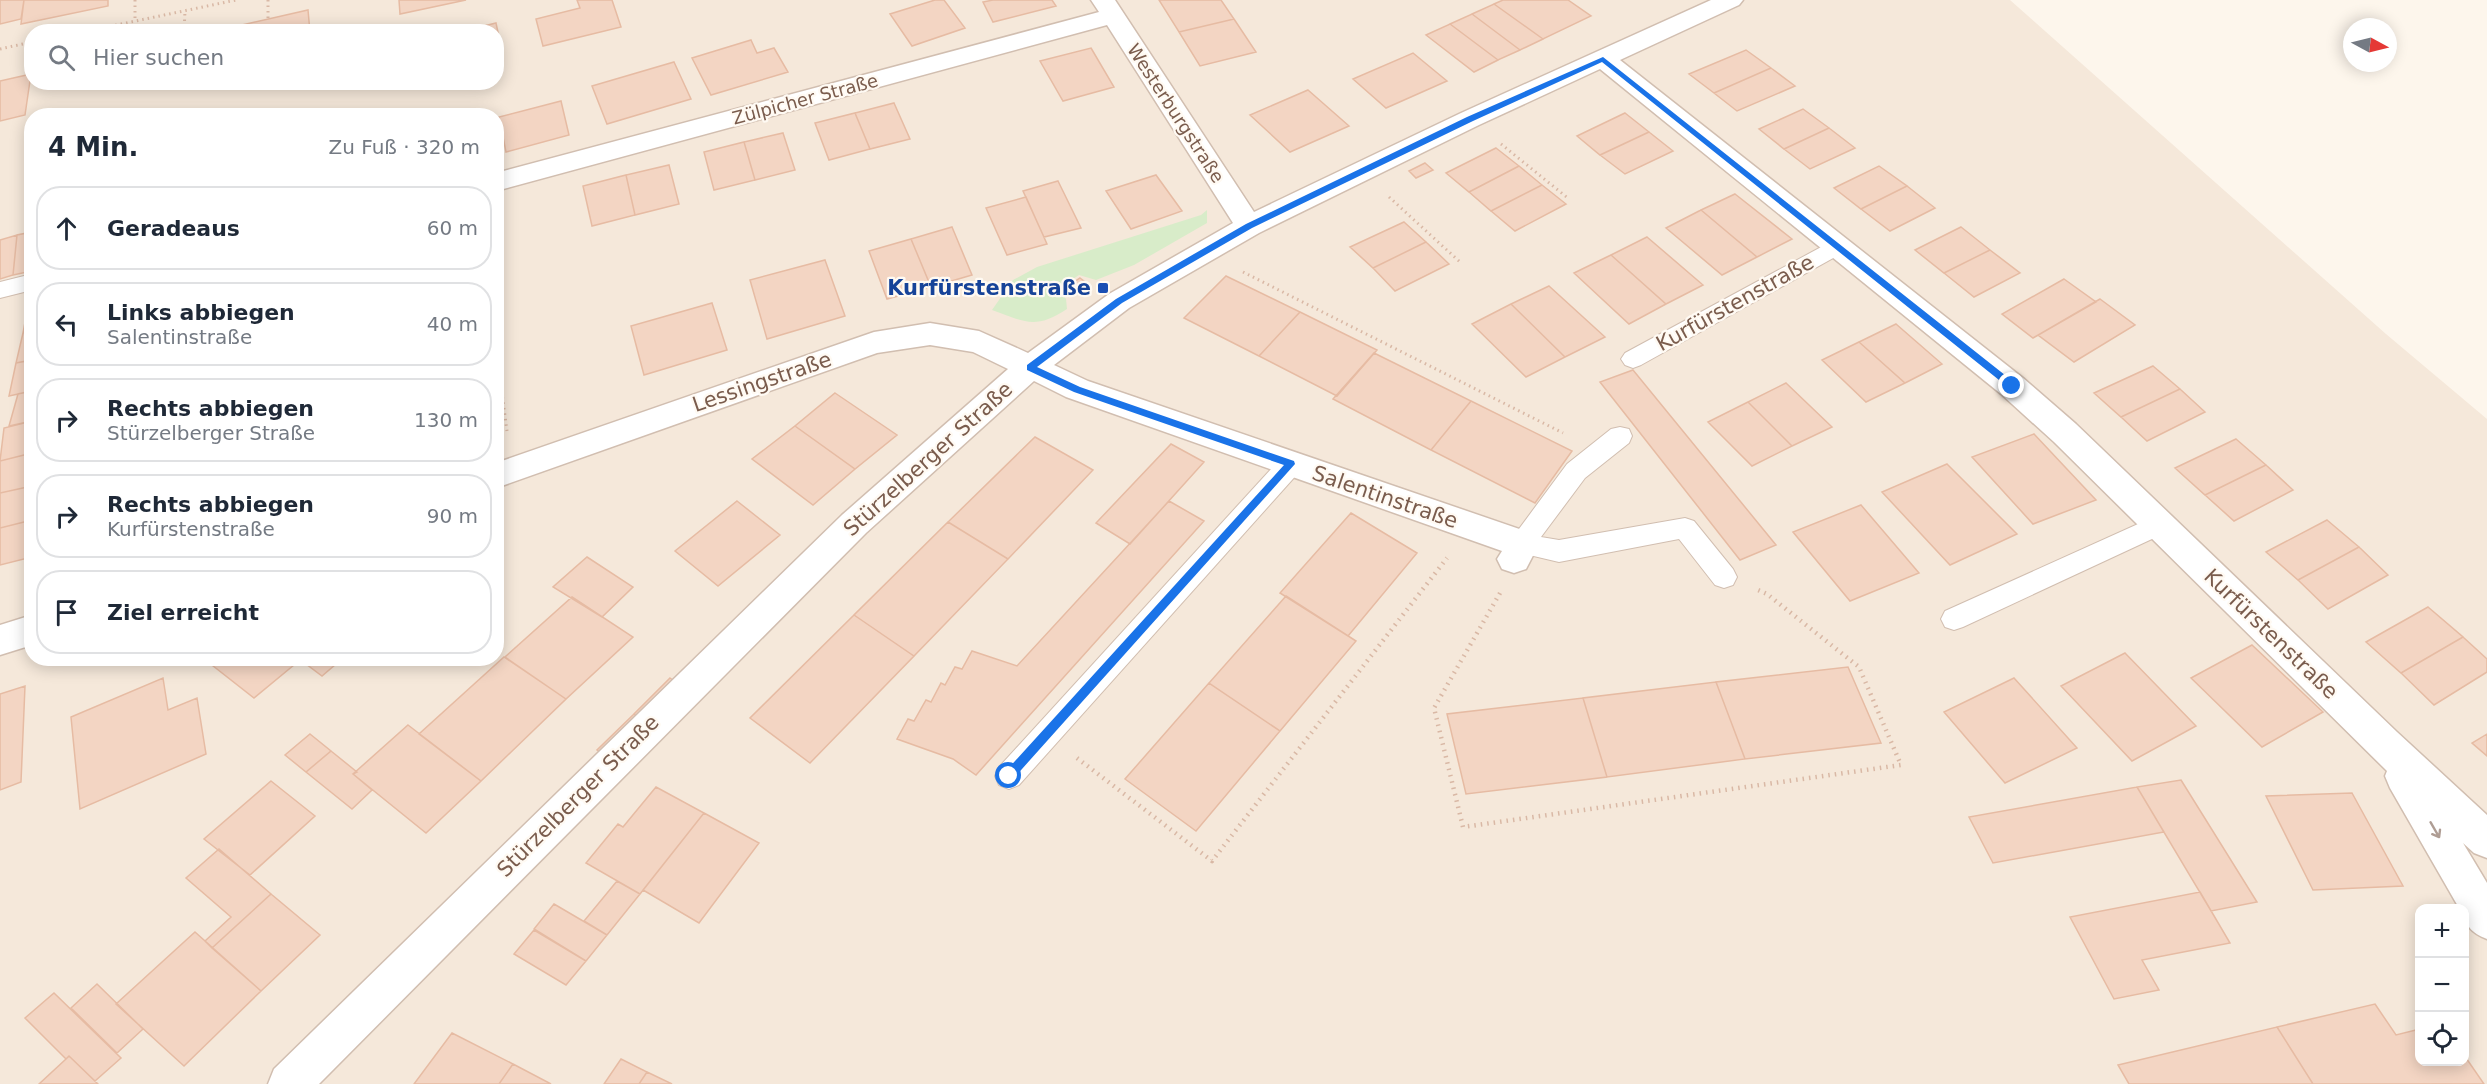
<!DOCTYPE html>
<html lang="de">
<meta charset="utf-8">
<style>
:root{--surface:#fff;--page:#f6f6f7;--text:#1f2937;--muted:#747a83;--line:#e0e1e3}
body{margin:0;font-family:"DejaVu Sans",sans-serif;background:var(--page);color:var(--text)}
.controls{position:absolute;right:18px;bottom:18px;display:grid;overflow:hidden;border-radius:12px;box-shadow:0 3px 15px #0003}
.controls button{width:54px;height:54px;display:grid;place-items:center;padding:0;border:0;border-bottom:2px solid var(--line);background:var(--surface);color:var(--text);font:30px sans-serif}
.compass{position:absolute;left:2343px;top:18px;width:54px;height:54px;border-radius:50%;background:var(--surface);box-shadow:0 3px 15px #0003;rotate:97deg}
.stop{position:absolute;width:18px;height:18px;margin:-14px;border:4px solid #1a73e8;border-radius:50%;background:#fff}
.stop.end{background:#1a73e8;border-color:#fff;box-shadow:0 2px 6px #0008}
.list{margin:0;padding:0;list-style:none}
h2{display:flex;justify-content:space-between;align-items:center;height:78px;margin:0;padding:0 24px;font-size:26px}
h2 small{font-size:20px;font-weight:400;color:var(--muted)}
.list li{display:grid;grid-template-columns:39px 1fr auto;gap:18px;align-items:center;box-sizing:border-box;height:84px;margin:0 12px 12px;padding:0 12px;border:2px solid var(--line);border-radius:24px}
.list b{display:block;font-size:22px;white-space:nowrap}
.list p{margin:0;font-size:20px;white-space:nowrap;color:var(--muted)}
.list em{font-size:20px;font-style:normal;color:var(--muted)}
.icon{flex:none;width:33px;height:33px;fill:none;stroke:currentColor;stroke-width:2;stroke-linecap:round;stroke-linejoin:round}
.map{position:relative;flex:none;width:2487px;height:1084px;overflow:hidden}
.search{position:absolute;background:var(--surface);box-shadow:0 3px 15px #0003;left:24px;top:24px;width:480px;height:66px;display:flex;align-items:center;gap:15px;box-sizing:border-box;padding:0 21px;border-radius:24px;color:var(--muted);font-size:22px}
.panel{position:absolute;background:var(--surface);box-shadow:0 3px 15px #0003;left:24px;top:108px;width:480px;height:558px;border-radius:24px}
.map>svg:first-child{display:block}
</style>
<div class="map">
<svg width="2487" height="1084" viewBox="0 0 2487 1084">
<rect width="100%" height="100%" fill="#fdf6ec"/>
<path fill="#f5e8da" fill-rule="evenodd" d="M0 0H2010L2386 334 2487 419V1084H0ZM32 32H496V82H32ZM32 116H496V658H32ZM2420 908H2464V1062H2420Z"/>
<path fill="#d8ecc9" d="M1207 210V223L1134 265 1096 280 1079 275 1058 289 1066 299 1067 309C1035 330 1025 322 992 310L1013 280 1037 267 1201 215Z"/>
<path fill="#f3d5c3" stroke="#e6bba3" stroke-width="1.5" d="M0 0H24L21 19 0 24Z
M24 0H108V6L21 24Z
M399 0H466L400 14Z
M577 0H612L621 27 543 46 536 19 580 8Z
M935 0H944L965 28 912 46 890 14Z
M993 0H1052L1056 6 993 22 983 2Z
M1159 0H1221L1234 19 1179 32Z
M1503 0H1568L1591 16 1543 39 1494 4Z
M1494 4 1543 39 1520 50 1472 14Z
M308 10 310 32H224V29Z
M1472 14 1520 50 1498 60 1450 24Z
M1234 19 1256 52 1200 66 1179 32Z
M496 23 503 56 496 58V32H460Z
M1450 24 1498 60 1474 72 1426 35Z
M751 40 757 53 774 48 788 72 711 95 692 58Z
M1091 48 1114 87 1063 101 1040 61Z
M1746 50 1771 68 1714 93 1689 74Z
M1413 53 1447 81 1386 108 1353 79Z
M674 62 691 99 607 124 592 86Z
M1771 68 1795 86 1737 111 1714 93Z
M31 74 25 115 0 121V81Z
M137 82H164L137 89Z
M1308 90 1349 126 1290 152 1250 115Z
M561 101 569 135 506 152 499 117Z
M894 103 910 139 870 149 855 113Z
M1803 109 1829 128 1784 149 1759 129Z
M855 113 870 149 829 160 815 123Z
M1625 113 1649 132 1600 155 1577 136Z
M1829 128 1855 148 1810 169 1784 149Z
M1649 132 1673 151 1625 174 1600 155Z
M783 133 795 170 755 180 744 142Z
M744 142 755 180 714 190 704 152Z
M1496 148 1519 166 1469 192 1446 173Z
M1425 163 1433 170 1416 178 1409 171Z
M669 165 679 204 635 215 626 175Z
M1519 166 1542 185 1491 211 1469 192Z
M1879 166 1907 186 1861 209 1834 188Z
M626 175 635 215 592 226 583 186Z
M1156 175 1182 211 1131 229 1106 191Z
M1058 181 1081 228 1044 237 1023 191Z
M1542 185 1566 204 1515 231 1491 211Z
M1907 186 1935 208 1890 231 1861 209Z
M1735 194 1792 239 1757 257 1701 210Z
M1026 197 1047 244 1007 255 986 208Z
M1701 210 1757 257 1722 275 1666 228Z
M1404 222 1426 242 1373 268 1350 247Z
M952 227 972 275 931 287 911 239Z
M1961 227 1990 250 1944 273 1915 250Z
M32 232V271L13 275 17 235Z
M17 235 13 275 0 279V240Z
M1647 237 1703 285 1666 304 1611 255Z
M911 239 931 287 887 299 869 251Z
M1426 242 1449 264 1395 291 1373 268Z
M1990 250 2020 273 1974 297 1944 273Z
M1611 255 1666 304 1629 324 1574 273Z
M825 260 845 316 767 339 750 280Z
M1226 276 1300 312 1259 356 1184 318Z
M1080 278 1088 284 1072 295 1064 289Z
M2064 279 2096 302 2033 338 2002 314Z
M1549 286 1605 337 1565 357 1511 304Z
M2100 299 2135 325 2074 362 2038 335Z
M29 301H32V331L23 333Z
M712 303 727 350 644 375 631 326Z
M1511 304 1565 357 1526 377 1472 324Z
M1300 312 1377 350 1337 396 1259 356Z
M1896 324 1942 364 1905 383 1859 342Z
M32 331V360L16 363 23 333Z
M1859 342 1905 383 1866 402 1822 360Z
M1374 353 1471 401 1431 450 1333 399Z
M32 360V391L9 396 16 363Z
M2153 366 2180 389 2121 417 2094 393Z
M1633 370 1776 545 1740 560 1600 382Z
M1786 383 1832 427 1792 446 1748 402Z
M2180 389 2205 412 2147 441 2121 417Z
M32 391V421L9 426 18 394Z
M835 393 897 435 855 469 795 426Z
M1471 401 1572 451 1535 503 1431 450Z
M1748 402 1792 446 1752 466 1708 422Z
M32 421V453L0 461 4 428Z
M795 426 855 469 813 505 752 459Z
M2034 434 2096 500 2033 524 1972 457Z
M1035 437 1093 470 1008 559 948 522Z
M2236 439 2266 465 2205 495 2175 468Z
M1171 444 1204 462 1130 544 1096 523Z
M32 453V486L0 493V461Z
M1947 464 2017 534 1950 565 1882 492Z
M2266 465 2293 490 2234 521 2205 495Z
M32 486V520L0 528V493Z
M737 501 780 535 718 586 675 551Z
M1169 501 1204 521 976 775 953 759 897 739 908 719 914 721 926 700 931 702 941 683 945 685 955 667 962 669 972 651 1017 666Z
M1861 505 1919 573 1850 601 1793 532Z
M1351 513 1417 553 1348 636 1280 593Z
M32 520V557L0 565V528Z
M2327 520 2359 547 2298 580 2266 552Z
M948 522 1008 559 914 656 854 615Z
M2359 547 2388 575 2328 609 2298 580Z
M587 557 633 587 602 617 553 587Z
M1286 596 1356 641 1280 731 1209 683Z
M572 597 633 637 566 699 505 657Z
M2428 607 2463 637 2401 673 2366 642Z
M854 615 914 656 810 763 750 718Z
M2463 637 2487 659V672L2434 705 2401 673Z
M2252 645 2323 712 2262 747 2191 678Z
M2125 653 2196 726 2132 761 2061 686Z
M504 657 566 699 481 781 419 734Z
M203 658H298L300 660 254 698Z
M298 658H343L322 676Z
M1848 667 1881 743 1745 759 1716 682Z
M163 678 168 710 197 698 206 754 80 809 71 717Z
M670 678 680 685 643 721 634 714Z
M2014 678 2077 748 2005 783 1944 712Z
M1716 682 1745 759 1607 777 1583 698Z
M1209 683 1280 731 1196 831 1125 779Z
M25 686 21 782 0 790V694Z
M1583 698 1607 777 1466 794 1447 714Z
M634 714 643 721 606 757 597 750Z
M408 725 481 781 426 833 353 774Z
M310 734 331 751 306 772 285 755Z
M2487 734V756L2472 743Z
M331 751 357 772 353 774 372 790 352 809 306 772Z
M2181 780 2257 902 2211 911 2137 787Z
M271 781 315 816 250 875 204 839Z
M656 787 704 813 640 894 586 863 618 824 623 827Z
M2137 787 2164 832 1993 863 1969 817Z
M2352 793 2403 886 2313 890 2266 796Z
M704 813 759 843 699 923 643 890Z
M219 849 271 894 212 948 205 941 231 917 186 878Z
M617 881 640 894 607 935 584 921Z
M2200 892 2230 943 2142 960 2159 990 2114 999 2070 917Z
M271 894 320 935 261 991 212 948Z
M554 904 607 935 586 961 534 929Z
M534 930 586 961 566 985 514 954Z
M195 932 261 991 184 1066 116 1004Z
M97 984 143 1029 117 1053 71 1008Z
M54 993 121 1058 95 1081 69 1056 66 1059 25 1018Z
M2375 1004 2396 1035 2420 1029V1062H2464V1055L2484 1084H2313L2277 1027Z
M2277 1027 2313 1084H2129L2118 1065Z
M452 1033 513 1064 499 1084H414Z
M69 1056 98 1084H39L66 1059Z
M621 1059 647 1072 639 1084H604Z
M513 1064 551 1084H499Z
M647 1072 672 1084H639Z"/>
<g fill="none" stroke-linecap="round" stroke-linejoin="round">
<defs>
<path id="lane" d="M1836 239 1844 242 1847 247 1844 252 1641 365 1633 368 1625 365 1621 359 1625 353Z
M32 274V290L0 298V282Z
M1620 427 1629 429 1632 436 1629 443 1585 478 1541 537 1559 540 1685 518 1694 521 1733 569 1737 577 1733 585 1724 588 1715 585 1679 539 1559 562 1513 551 1509 544 1513 537 1567 464 1611 429Z
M1291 454 1300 457 1303 464 1300 471 1019 785 1009 789 999 785 995 776 999 767 1282 457Z
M2158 515 2167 518 2171 525 2167 532 1963 627 1954 630 1945 627 1941 619 1945 611Z"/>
<path id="street" d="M1091 0H1115L1254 212 1461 113 1711 0H1743L1739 5 1620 60 2023 378 2076 424 2397 732 2487 815V858L2474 853 2463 843 2487 883V939C2472 933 2464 926 2464 908H2459L2390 788 2385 776 2387 771 2054 442 2001 394 1600 69 1479 125 1259 233 1129 308 1054 365 1088 381 1534 534 1539 544 1526 569 1514 573 1502 569 1497 559 1502 551 1066 397 1034 381 866 533 319 1084H268L274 1069 842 515 1008 369 973 352 930 345 877 353 496 488V463L874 332 930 323 979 331 1028 353 1109 294 1233 223 1107 25 496 191V173L1099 12Z
M32 615V645L0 655V625Z"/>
</defs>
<use href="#lane" stroke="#d1beb0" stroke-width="2"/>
<use href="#street" stroke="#d1beb0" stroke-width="3"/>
<path stroke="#d9b8a5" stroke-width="3" stroke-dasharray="1.5 4" stroke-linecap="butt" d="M135 0V21
M268 0V19
M83 32 236 0
M184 32 185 11
M0 49 32 42
M1501 144 1569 199
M1389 197 1460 262
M1243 272 1563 433
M496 348 507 431"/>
<path stroke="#d9b8a5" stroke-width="4.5" stroke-dasharray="1.5 5" stroke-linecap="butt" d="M1500 593 1434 708 1463 827 1901 765 1859 667 1767 594 1758 590
M1077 758 1212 861 1447 558"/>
<use href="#lane" fill="#fff" fill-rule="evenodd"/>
<use href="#street" fill="#fff" fill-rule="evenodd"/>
</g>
<defs><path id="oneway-shaft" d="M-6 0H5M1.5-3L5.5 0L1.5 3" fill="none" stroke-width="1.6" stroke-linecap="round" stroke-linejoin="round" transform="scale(1.5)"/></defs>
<use stroke="#af9d94" href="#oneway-shaft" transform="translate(2435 830) rotate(60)"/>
<path fill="#1a73e8" d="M1603 57 2015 383V388H2009L1602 62 1473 121 1252 228 1122 303 1037 367 1080 387 1294 461 1295 464 1013 779H1005V772L1284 465 1074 392 1027 370V365L1116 299 1246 224 1467 117Z"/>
<rect fill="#1a4fb4" stroke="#fffaf3" stroke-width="2" x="1097" y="282" width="12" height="12" rx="3"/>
<g text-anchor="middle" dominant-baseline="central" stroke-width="4.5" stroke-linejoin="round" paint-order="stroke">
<g font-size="18" fill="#7a5c4d" stroke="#fffaf3">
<text transform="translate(805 99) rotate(-15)">Zülpicher Straße</text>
<text transform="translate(1176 113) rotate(57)">Westerburgstraße</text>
</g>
<g font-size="21" font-weight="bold" fill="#164399" stroke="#fffaf3" text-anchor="end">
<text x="1091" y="288">Kurfürstenstraße</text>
</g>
<g font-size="21" fill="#7a5c4d" stroke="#fffaf3">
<text transform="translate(1735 303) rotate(-29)">Kurfürstenstraße</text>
<text transform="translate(762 382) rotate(-19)">Lessingstraße</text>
<text transform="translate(928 459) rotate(-42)">Stürzelberger Straße</text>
<text transform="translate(1385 497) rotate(19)">Salentinstraße</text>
<text transform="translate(2271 634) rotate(44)">Kurfürstenstraße</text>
<text transform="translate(578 796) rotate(-45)">Stürzelberger Straße</text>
</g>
</g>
</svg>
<div class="controls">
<button>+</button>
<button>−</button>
<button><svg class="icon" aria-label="locate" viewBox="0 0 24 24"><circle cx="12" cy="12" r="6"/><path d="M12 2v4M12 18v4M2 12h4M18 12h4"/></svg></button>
</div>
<svg class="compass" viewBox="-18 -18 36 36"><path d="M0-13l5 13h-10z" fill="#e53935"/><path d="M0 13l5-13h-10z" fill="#747a83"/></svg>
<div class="stop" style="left:1009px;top:776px"></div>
<div class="stop end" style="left:2012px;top:386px"></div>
<div class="search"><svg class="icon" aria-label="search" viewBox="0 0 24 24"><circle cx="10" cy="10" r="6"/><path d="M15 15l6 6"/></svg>Hier suchen</div>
<section class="panel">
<h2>4 Min.<small>Zu Fuß · 320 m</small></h2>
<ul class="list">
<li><svg class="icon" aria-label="ahead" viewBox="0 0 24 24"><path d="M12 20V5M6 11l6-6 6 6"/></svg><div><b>Geradeaus</b></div><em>60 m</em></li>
<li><svg class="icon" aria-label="left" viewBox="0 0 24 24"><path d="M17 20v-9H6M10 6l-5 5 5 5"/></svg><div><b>Links abbiegen</b><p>Salentinstraße</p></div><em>40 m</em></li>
<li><svg class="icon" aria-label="right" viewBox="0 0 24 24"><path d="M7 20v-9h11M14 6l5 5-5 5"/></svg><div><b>Rechts abbiegen</b><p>Stürzelberger Straße</p></div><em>130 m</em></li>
<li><svg class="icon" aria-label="right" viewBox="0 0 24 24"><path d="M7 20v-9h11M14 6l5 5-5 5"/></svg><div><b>Rechts abbiegen</b><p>Kurfürstenstraße</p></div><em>90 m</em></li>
<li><svg class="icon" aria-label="arrive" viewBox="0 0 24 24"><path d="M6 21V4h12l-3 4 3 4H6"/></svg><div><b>Ziel erreicht</b></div></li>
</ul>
</section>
</div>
